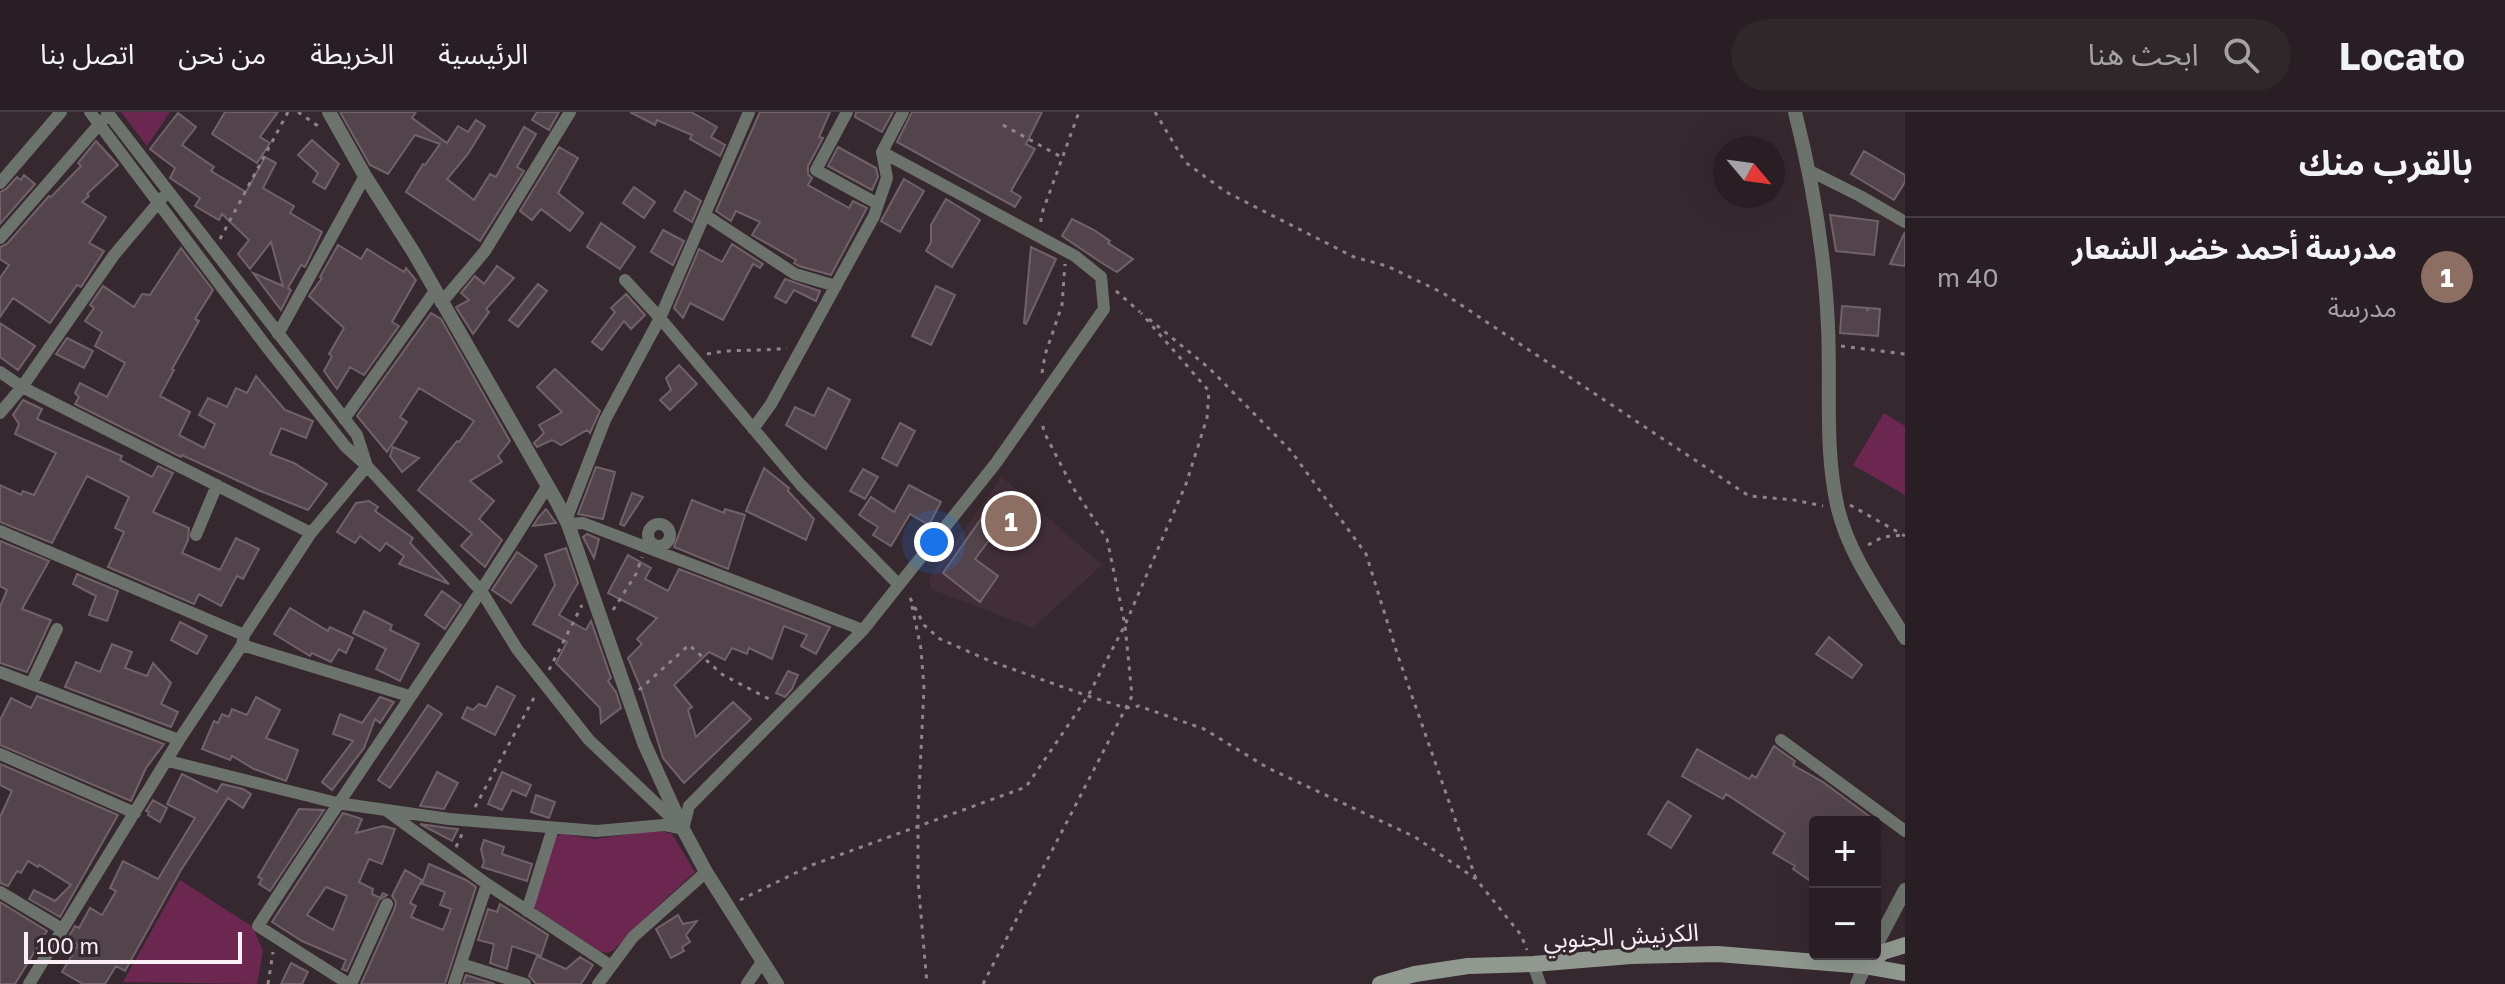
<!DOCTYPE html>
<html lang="ar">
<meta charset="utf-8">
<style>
:root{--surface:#281e23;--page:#30272b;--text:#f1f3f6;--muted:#a5a2a6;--line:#443c41;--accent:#61d46a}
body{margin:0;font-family:"Golos Text","Noto Sans Arabic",sans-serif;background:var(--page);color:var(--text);direction:rtl}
.controls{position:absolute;right:24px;bottom:24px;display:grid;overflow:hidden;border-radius:8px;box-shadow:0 8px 32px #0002}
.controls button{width:72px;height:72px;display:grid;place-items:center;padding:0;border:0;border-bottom:2px solid var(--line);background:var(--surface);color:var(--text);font:40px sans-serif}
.compass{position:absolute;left:1713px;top:24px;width:72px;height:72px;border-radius:50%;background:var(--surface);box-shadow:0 8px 32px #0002;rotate:119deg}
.scale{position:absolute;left:24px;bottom:20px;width:218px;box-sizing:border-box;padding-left:8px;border:4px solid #f9eff4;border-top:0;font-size:22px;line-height:28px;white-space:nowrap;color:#f9eff4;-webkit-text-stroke:6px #36282f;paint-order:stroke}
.you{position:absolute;left:934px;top:430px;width:28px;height:28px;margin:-20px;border:6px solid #fff;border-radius:50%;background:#1a73e8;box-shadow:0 0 0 12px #1a73e833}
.badge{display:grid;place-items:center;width:52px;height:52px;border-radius:50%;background:var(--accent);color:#fff;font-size:26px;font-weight:700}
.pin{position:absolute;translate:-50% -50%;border:4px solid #fff;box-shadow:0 2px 8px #0006}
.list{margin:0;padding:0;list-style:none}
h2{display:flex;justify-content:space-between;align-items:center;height:104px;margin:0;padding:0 32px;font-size:34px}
h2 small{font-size:26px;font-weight:400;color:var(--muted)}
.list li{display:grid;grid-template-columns:52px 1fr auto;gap:24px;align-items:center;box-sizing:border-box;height:112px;padding:0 32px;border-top:2px solid var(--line)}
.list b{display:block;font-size:30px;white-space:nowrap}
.list p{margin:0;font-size:26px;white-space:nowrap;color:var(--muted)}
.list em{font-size:26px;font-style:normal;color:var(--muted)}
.icon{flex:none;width:44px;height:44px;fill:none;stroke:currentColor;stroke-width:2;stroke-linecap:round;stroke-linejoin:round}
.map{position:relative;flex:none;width:1905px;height:872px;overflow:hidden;direction:ltr}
header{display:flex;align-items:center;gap:48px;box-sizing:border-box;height:112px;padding:0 40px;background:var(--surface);border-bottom:2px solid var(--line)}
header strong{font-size:38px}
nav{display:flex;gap:44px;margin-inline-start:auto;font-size:28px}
.search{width:560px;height:72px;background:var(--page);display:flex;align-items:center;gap:20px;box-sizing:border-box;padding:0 28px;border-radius:44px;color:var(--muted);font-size:30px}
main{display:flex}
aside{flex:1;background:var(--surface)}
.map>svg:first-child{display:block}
</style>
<header>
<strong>Locato</strong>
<div class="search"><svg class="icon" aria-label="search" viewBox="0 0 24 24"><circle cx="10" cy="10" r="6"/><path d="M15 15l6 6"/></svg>ابحث هنا</div>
<nav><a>الرئيسية</a><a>الخريطة</a><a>من نحن</a><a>اتصل بنا</a></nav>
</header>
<main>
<aside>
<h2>بالقرب منك<small></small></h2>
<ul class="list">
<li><span class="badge" style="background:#8d6e63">1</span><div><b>مدرسة أحمد خضر الشعار</b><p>مدرسة</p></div><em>40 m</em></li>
</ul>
</aside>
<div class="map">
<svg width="1905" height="872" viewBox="0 0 1905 872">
<rect width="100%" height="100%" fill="#36282f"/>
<path fill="#422e39" d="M1002 365 1102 453 1033 516 931 477 929 466Z"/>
<path fill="#6b274f" d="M121 0H170L147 34Z
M1884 301 1905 314V383L1853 353Z
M658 718 672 722 695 760 647 804 614 838 607 841 599 839 532 794 554 724 563 722 595 727Z
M180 768 253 815 263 839 257 872 123 870Z"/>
<path fill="#53444c" stroke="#716169" stroke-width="2" fill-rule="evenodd" d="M225 0H278L260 25 270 31 257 51 212 22Z
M340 0H416L412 6 447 31 458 14 468 20 476 8 485 14 468 42 447 67 474 88 490 62 496 65 524 15 536 22 517 55 524 59 480 129 406 80 423 52 425 53 440 32 415 23 388 62 370 53Z
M537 0H559L549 18 532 8Z
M630 0H691L717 15 711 25 725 33 720 44 690 27 692 23 657 8 655 13Z
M760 0H830L819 25 823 26 808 54V62L812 66 808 73 849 96 853 89 867 96 831 163 799 154 794 151 796 148 752 123 760 110 736 99 731 109 716 99Z
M856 0H893L882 20 855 5Z
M912 0H1042L1026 32 1035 37 1011 79 1021 85 1015 95 897 30Z
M178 1 196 15 182 33 214 55 211 59 246 80 265 45 276 51 263 76 294 94 290 101 322 120 305 155 301 153 288 176 291 178 281 198 253 161 283 174 271 130 250 157 238 142 249 128 222 102 219 108 195 94 200 86 170 66 175 56 150 37Z
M312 28 339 52 325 77 313 70 318 61 298 43Z
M96 29 118 53 87 82 89 84 82 90 106 105 89 131 104 139 81 175 77 173 50 211 13 186 0 205V166L9 153 0 147V135L7 132 49 84 51 85 81 54 78 51Z
M559 35 578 46 558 81 583 101 570 119 541 97 532 108 520 99Z
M838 35 876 56 878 65 872 78 828 54Z
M1864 39 1905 63V70L1894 88 1851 62Z
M24 63 35 72 0 112V80L6 77 17 65 21 68Z
M904 67 924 79 900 120 881 109Z
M634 75 655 90 644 106 623 91Z
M685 79 701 89 692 110 674 99Z
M946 87 980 108 952 155 926 139 931 130V113Z
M1830 103 1878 109 1874 143 1836 139Z
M1072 107 1094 118 1110 129 1108 131 1133 147 1117 160 1102 151 1062 124Z
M601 111 635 135 620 157 587 135Z
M663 118 684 129 673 153 651 140Z
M1905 120V154L1890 152Z
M732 132 763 152 760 156 753 152 723 208 690 191 683 206 674 196 699 137 722 150Z
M338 133 361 147 367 137 404 160 406 156 416 168 392 210 399 214 364 263 350 255 337 277 324 259 332 244 329 242 344 216 309 184 322 166 320 165Z
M1031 135 1056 147 1026 212 1024 211Z
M181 136 213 178 195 207 199 209 172 257 174 258 160 284 190 300 179 323 204 336 215 312 199 303 208 286 227 295 236 276 247 281 256 264 285 298 313 309 306 326 281 316 270 342 294 351 327 372 308 398 258 378 182 343 181 345 75 292 79 285 75 281 80 271 107 285 125 251 95 234 102 220 85 209 94 196 90 193 103 174 134 195 142 182 150 183Z
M497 154 514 166 486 197 489 200 473 222 456 195 469 188 461 181 475 164 484 172Z
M785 167 820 179 816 189 794 178 786 191 775 185Z
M538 172 547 179 518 215 509 208Z
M936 174 955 183 931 233 912 224Z
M626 182 645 203 631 217 624 209 602 238 592 230 615 200 611 196Z
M1842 194 1868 196 1867 199 1869 196 1880 197 1878 224 1840 221Z
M431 201 441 207 510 329 498 344 502 350 470 369 494 389 479 407 502 428 485 455 461 434 472 422 418 378 457 329 459 330 474 309 419 276 400 305 407 310 387 340 357 304Z
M0 211 35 234 18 258 0 245Z
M67 226 93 239 84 256 56 242Z
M679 253 697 272 670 298 660 288 671 278 666 266Z
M555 257 600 299 590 321 587 318 561 333 552 328 537 335 534 331 544 321 539 313 562 300 537 275Z
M828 276 850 288 826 337 786 313 795 295 814 304Z
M23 288 42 297 37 307 122 344 120 348 152 365 158 354 173 361 153 400 189 416 188 428 182 441 220 458 236 426 259 437 243 467 237 464 221 494 199 482 194 492 108 455 124 420 115 416 129 385 87 364 52 431 0 410V373L21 383 23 379 34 383 56 341 15 322 19 312 13 303Z
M900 311 915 319 897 354 882 346Z
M393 335 419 346 402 360 390 344Z
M596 355 615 360 603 407 578 402Z
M764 356 789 376 788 379 814 407 806 428 746 399Z
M863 357 878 365 865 387 850 379Z
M909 373 941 390 929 413 910 402 891 434 873 423 878 415 859 403 871 385 894 400Z
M632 381 643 385 624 414 620 412Z
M692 388 724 401 725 397 745 403 728 457 674 435Z
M369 389 378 395 375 399 413 426 410 431 449 472 399 452 404 444 386 431 380 439 360 424 355 431 337 420 356 391Z
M546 397 556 411 533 414 538 406Z
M983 404 999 415 975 447 998 464 980 490 943 461Z
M587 422 599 427 594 446 583 425Z
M0 429 49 449 22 497 51 508 27 560 0 551V495L7 478 0 474Z
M566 436 578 471 559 503 586 518 591 509 611 566 608 569 616 580 621 596 601 611 600 596 556 551 567 530 533 512 555 473 545 443Z
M517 440 537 454 511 491 492 478Z
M628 443 651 456 645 467 668 479 679 457 830 515 816 542 801 534 807 523 784 514 772 547 749 536 747 542 732 536 725 548 709 540 674 573 692 595 688 598 696 625 733 590 751 607 684 671 663 646 642 579 628 546 642 532 637 527 657 506 608 481Z
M77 462 118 479 107 509 89 503 96 484 73 472Z
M442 479 461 493 445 517 425 503Z
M290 496 328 519 330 515 353 526 346 541 339 537 331 550 312 541 310 544 274 522Z
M364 499 392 513 390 518 419 532 400 569 376 557 386 537 353 521Z
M180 510 207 524 197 542 171 528Z
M1829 525 1862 553 1852 566 1816 542Z
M112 532 132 540 125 556 147 564 153 551 171 571 161 592 178 600 171 615 65 575 76 550 100 560Z
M788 559 798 563 792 577 785 585 776 581Z
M497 574 515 584 495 623 462 606 467 595 473 598 479 592 486 595Z
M37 584 164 632 146 656 131 689 0 633V608L11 586 31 596Z
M256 585 280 598 266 626 298 638 286 669 254 657 232 644 230 648 202 637 214 609 218 611 222 602 229 605 232 597 247 603Z
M380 585 394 590 380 611 375 607 364 636 332 678 322 670 353 629 333 622 340 602 362 611Z
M428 593 442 602 390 676 378 668Z
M1774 634 1795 649 1793 653 1823 670 1869 704 1866 710H1815V772L1793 757 1795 754 1773 741 1785 721 1726 682 1723 687 1682 664 1697 637 1749 667 1752 663 1756 666Z
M0 652 118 703 60 805 29 787 34 778 55 789 71 773 39 753 38 755 28 749 21 761 17 759 8 774 0 771V705L12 679 0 673Z
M437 660 458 671 444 697 420 694Z
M502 660 531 673 526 684 512 678 502 698 488 692Z
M182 662 217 680 222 672 243 677 251 682 243 696 228 686 181 758 125 859 116 854 105 872H83L62 860 78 833 71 828 72 826 69 824 75 814 79 816 90 796 102 803 116 779 110 776 123 749 158 767 195 706 167 692Z
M536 683 555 690 549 706 531 700Z
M153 688 167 696 160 710 148 703 149 700 146 699Z
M1668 689 1691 704 1671 736 1648 722Z
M299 697 324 698 270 779 259 772 262 767 258 765Z
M343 701 362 707 356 721 383 714 395 717 382 752 369 747 359 770 373 777 372 782 380 786 383 781 387 783 379 788 347 859 342 857 346 848 302 829 272 810ZM326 775 347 784 333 818 307 803Z
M420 712 448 716 458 717 452 729Z
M484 728 504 735 502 742 532 752 527 769 482 755 484 750 481 737Z
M429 752 466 768 476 775 445 872H361L395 796 396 790 392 784 405 758 422 768 410 791 416 794 411 805 443 818 451 797 440 793 445 780 422 772Z
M0 790 47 819 15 872H0Z
M500 792 548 823 541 844 512 834 507 857 490 851 494 832 478 828 488 797 497 800Z
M678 803 683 812 697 809 686 823 690 830 682 835 684 839 671 846 656 817Z
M537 844 566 857 580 845 593 853 581 872H536L529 864Z
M291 851 308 860 302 872H281Z
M466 863 495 872H463Z"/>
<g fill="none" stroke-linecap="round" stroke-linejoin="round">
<path stroke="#90848a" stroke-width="3" stroke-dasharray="4 6" stroke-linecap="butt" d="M298 0 321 16
M1155 0 1185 50 1226 80 1354 145 1387 154 1443 181 1749 384 1794 388 1823 394
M1003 13 1063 46
M1041 110V104L1079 0
M220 127 288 0
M1116 179 1140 200
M1149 207 1209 256 1291 339 1366 442 1398 544 1476 767
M1841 234 1905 242
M707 242C734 236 760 240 787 236
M1042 261 1045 243 1062 193 1065 152
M1850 393 1905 424
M1868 433 1883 425 1902 423
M910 486 924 513 940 527 990 549 1088 584 1126 596 1139 594 1204 617 1268 656 1415 725 1476 767 1521 823 1527 838
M912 494 921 537 924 576 918 701V769L927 872
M613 498 636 462 642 445
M549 558 582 493
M639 578 689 533 723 563 773 589
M475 695 536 582
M456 735 463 720
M740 788 812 753 1026 675 1088 584 1125 513 1186 372 1207 306 1209 279 1141 201
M268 872 273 840
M983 872 1132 584 1125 513 1107 427 1072 374 1045 322 1041 308"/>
<path stroke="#6c726c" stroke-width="12" d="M90 0 266 234 345 334 367 354 482 480 517 537 589 628 681 715
M107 0 357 323 366 351
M847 0 816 58 878 92
M1810 59 1860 84 1905 110
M0 71 61 0
M705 103 795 162 836 174
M0 126 103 8
M625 168 660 206 800 372 899 473
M441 191 485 139 570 0
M278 222 365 64
M0 260 22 275 311 421
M0 301 22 275 114 143 163 85
M344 307 435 179
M753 317 771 292 874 104 887 66 882 40 903 0
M566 408 605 308 660 206 749 0
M568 412 583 411 863 518
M648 423a11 11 0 1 1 22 0a11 11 0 1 1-22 0Z
M0 419 244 523
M196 423 217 373
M242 533 409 584
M0 560 179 628
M31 572 57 517
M1781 628 1905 719
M0 642 135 701
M168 649 337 691 449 707 597 719 664 713 683 717
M387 699 487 772 611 854
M683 717 689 694 863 518 996 351 1104 197 1101 165 1075 144 882 40
M0 780 62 817
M527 799 553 716
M461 852 525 872
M1533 852 1540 872
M29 872 179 628 242 533 244 523 311 421 367 354
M349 872 258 814C353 666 456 523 548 373
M351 872 387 792
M454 872 487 772
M598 872 633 825 706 760
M747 872 762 850"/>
<path stroke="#6c726c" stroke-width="14" d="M329 0 365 64 414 141 557 390 568 412 644 631 683 717 706 760 777 872
M1795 0C1813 71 1825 142 1828 215 1831 275 1824 338 1838 397 1849 443 1881 486 1905 526
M1875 835 1905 778
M1857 872 1868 847"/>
<path stroke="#909890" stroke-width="16" d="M1865 854 1883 840 1905 833
M1380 872 1415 862 1468 854 1533 852 1631 844 1718 842 1865 854 1905 861"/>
</g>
<g text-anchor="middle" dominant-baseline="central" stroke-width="6" stroke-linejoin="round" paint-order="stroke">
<g font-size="24" fill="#f9eff4" stroke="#36282f">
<text transform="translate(1621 823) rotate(-3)">الكرنيش الجنوبي</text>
</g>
</g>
</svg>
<div class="controls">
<button>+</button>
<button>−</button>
</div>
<svg class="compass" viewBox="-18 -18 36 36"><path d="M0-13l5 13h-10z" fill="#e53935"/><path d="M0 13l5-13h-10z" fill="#a5a2a6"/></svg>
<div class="scale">100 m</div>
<div class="you"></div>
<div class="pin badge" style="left:1011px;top:409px;background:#8d6e63">1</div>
</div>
</main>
